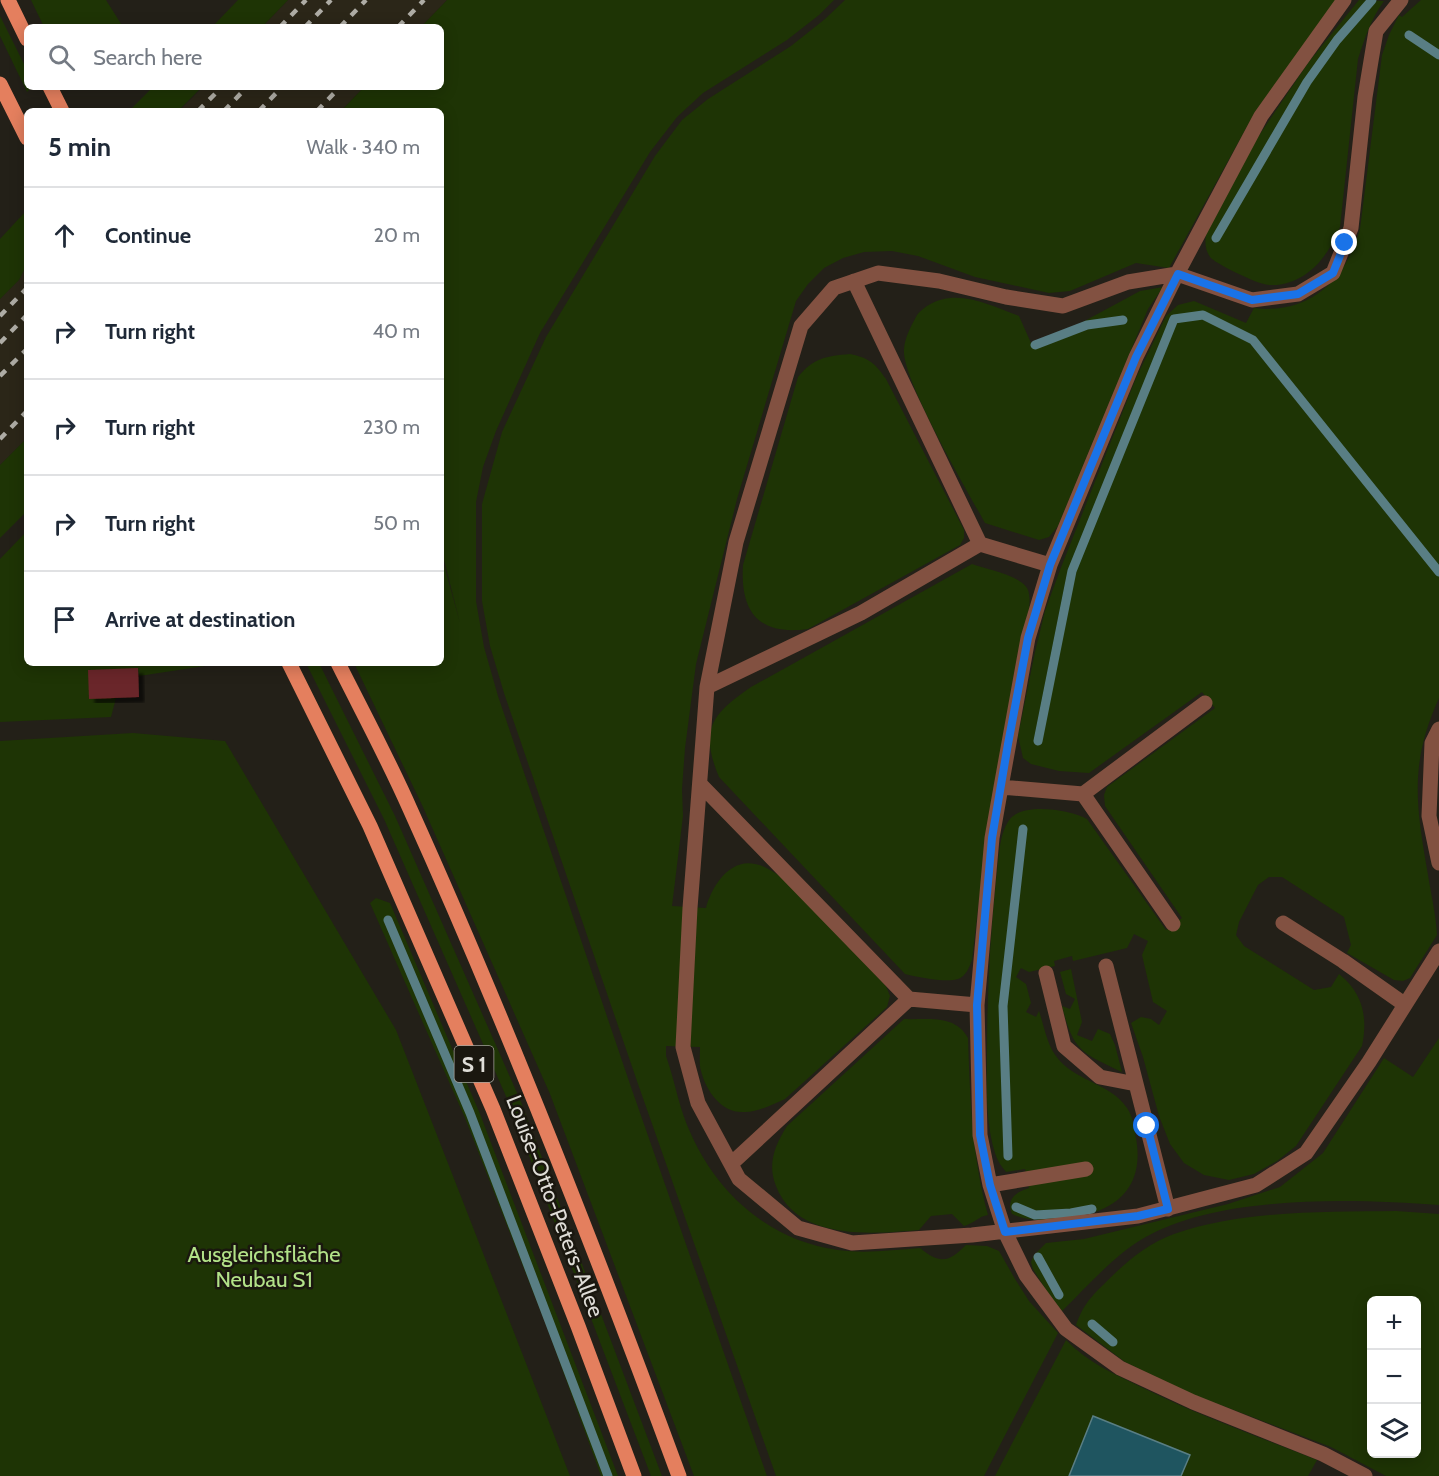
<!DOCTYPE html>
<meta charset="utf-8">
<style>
:root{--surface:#fff;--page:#f2f2f3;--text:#1f2937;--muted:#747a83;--line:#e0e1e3}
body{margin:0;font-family:Cabin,sans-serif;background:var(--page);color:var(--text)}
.controls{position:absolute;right:18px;bottom:18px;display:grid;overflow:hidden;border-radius:9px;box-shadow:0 3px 15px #0003}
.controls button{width:54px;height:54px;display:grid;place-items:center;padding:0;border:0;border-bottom:2px solid var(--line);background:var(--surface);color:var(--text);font:30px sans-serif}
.stop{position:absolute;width:18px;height:18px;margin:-14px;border:4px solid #1a73e8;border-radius:50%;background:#fff}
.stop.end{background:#1a73e8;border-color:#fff;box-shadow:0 2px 6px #0008}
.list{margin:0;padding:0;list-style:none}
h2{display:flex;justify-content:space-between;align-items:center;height:78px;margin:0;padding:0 24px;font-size:26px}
h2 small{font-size:20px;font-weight:400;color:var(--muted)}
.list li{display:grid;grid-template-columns:39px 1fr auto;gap:18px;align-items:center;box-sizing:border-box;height:96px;padding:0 24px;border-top:2px solid var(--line)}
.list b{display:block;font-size:22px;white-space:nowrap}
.list em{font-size:20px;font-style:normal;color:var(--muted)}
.icon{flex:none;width:33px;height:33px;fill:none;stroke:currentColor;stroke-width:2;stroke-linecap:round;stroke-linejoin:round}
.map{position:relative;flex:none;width:1439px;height:1476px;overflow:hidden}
.search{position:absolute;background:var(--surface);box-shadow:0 3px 15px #0003;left:24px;top:24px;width:420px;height:66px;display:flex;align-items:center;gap:15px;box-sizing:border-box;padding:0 21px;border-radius:9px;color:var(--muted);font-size:22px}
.panel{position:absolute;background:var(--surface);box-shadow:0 3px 15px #0003;left:24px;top:108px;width:420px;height:558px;border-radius:9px}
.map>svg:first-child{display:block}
</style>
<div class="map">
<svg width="1439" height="1476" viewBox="0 0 1439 1476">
<defs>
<filter id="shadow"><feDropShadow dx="5.5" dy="5.5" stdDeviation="1.5" flood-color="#0009"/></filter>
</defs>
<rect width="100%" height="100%" fill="#232018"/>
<path fill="#2b2618" d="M288 0H447L421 27H262Z
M203 87H364L341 111H179Z
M27 264V438L0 465V299L19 280Z"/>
<path fill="#1e3405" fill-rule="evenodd" d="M31 0H106L123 27H44Z
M238 0H288L262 27H212Z
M447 0H834L819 15 787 40 703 93 677 117 650 152 540 333 496 431 483 467 476 502V601L484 647 498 696 631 1087 767 1476H694L550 1094 423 807 354 663H441V554L460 623 441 548V111H341L364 87H441V27H421Z
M845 0H1337L1255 112 1169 268 1136 263 1070 291 1049 293 975 277 918 256 892 251 864 252 843 258 824 268 808 284 796 301 737 499 696 664 685 748 682 789 683 816 672 906 706 908C711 888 729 858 755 864 767 866 778 875 788 882L886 986 890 996 887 1007 785 1099C773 1104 759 1112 745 1112 722 1114 706 1091 701 1071 699 1064 700 1055 700 1047L666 1046V1056C675 1081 679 1109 691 1134 718 1195 771 1241 838 1250 865 1254 893 1250 920 1248 940 1264 948 1263 966 1245L987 1246 999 1251 1015 1279 1029 1301 1058 1333 984 1476H776L638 1084 504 693 490 646 482 601V504L502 432 546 337 655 156 682 120 708 99 791 46 825 19Z
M1359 0 1384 1C1371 19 1365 37 1358 59L1340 227C1330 251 1315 275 1287 283 1282 285 1270 286 1264 284 1256 283 1214 263 1210 257 1204 248 1205 239 1207 230L1256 140 1308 63Z
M1421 0H1439V698C1409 764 1416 806 1428 875 1431 894 1436 915 1437 935L1410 978 1403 981 1394 980 1347 953 1351 945 1344 917 1282 877H1269L1258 885 1239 922 1236 935 1244 946 1314 990 1331 987 1339 974C1363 993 1368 1017 1362 1046L1296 1146 1277 1161 1254 1174 1229 1180 1204 1175 1184 1163 1170 1144 1159 1116 1143 1057 1131 1023 1141 1017 1151 1019 1159 1025 1167 1011 1153 1002 1142 955 1148 941 1134 934 1127 948 1073 961 1072 956 1054 961 1055 966 1029 972 1021 968 1016 977 1026 984 1031 1003 1026 1012 1036 1017 1039 1011C1045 1029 1047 1047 1060 1061 1079 1082 1111 1084 1127 1108 1133 1116 1134 1128 1136 1138 1144 1182 1122 1208 1080 1216 1058 1219 1033 1224 1012 1214 1006 1199 1016 1192 1029 1188L1025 1169 1006 1172C1001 1166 997 1160 995 1153 985 1121 987 1085 987 1053 987 995 990 938 996 881 999 862 998 834 1010 819 1023 802 1071 810 1087 819L1166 930 1182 918 1105 806 1104 795 1107 787 1215 708 1202 692 1089 773 1059 771 1031 764 1023 758 1018 736 1035 652 1045 611 1060 570 1136 378 1166 316 1178 305 1194 301 1246 323 1254 308C1309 315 1346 280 1360 229L1382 55 1389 35 1399 15 1402 17Z
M0 16 27 70V87H32L27 92 0 36Z
M153 87H202L178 111H129Z
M25 212 27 216V264L19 280 0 299V239Z
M1163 287 1148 309 1058 526 1049 537 1039 540 985 523C968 492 901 378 904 349 905 337 911 326 917 315 920 311 923 309 927 306 956 287 990 305 1019 316L1031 343 1042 344 1140 291Z
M850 354C869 358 875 363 886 379L964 530V538L960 545 808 629C759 636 740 612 743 565L798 377C813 358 826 356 850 354Z
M27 438V511L0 538V465Z
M27 531V663H203L205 666 139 676 138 669 89 670 116 698 111 717 0 722V559Z
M972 564C986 569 1023 576 1028 590 1034 607 1021 639 1017 657 999 758 983 858 972 960 969 968 966 976 958 979 947 983 917 977 905 974L719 777C699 729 712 714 751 687Z
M306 663H319L395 816 521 1102 662 1476H651L509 1103 384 819Z
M133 733 225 741 396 1030 570 1476H0V741Z
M376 898 390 903 480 1114 618 1476H601L549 1333 465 1118 370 903Z
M1071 969 1082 1022 1077 1035 1092 1041 1098 1029 1110 1034 1115 1045 1122 1072C1082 1053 1073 1051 1062 1006L1070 1009 1075 999 1066 994 1060 972Z
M904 1019C928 1020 955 1014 968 1038 970 1098 972 1156 988 1215 979 1216 973 1224 964 1226L952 1214 931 1216 919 1230C872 1234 797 1241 776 1186 767 1164 775 1145 787 1126Z
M1439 1038V1205C1353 1199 1220 1194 1144 1238 1113 1256 1088 1286 1062 1311L1048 1293 1033 1269 1031 1262 1034 1255 1046 1243 1084 1239 1228 1204 1280 1187 1323 1153 1384 1058 1413 1077Z
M1396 1211 1439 1214V1476H1386L1331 1447 1189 1393 1125 1362 1076 1325C1084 1303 1091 1297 1107 1281 1126 1262 1148 1243 1174 1234 1242 1210 1324 1212 1396 1211ZM1372 1300H1416V1454H1372Z
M1066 1340C1087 1362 1116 1375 1143 1388 1200 1416 1259 1437 1317 1460L1308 1476H1181L1189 1455 1093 1416 1069 1476H995Z"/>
<path fill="#1f5560" stroke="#597e84" stroke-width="1.5" d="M1093 1416 1190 1455 1181 1476H1069Z"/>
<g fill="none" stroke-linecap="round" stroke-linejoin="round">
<path stroke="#597e84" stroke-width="9" d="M1409 35 1439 55
M1216 238 1307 82 1337 40 1372 0
M1035 345 1087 325 1123 320
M1038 741 1072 571 1174 319 1203 315 1253 340 1439 572
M388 920 470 1113 608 1476
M1008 1156 1003 1006 1023 829
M1016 1207 1035 1215 1071 1213 1092 1209
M1038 1257 1059 1295
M1092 1324 1113 1342"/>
</g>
<path fill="#6a2629" filter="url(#shadow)" d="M138 668 139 697 89 699 88 670Z"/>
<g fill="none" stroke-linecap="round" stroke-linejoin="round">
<path stroke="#825141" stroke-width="15" d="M1344 0 1261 116 1177 274 1136 357 1050 565 1028 638 1001 787 992 838 977 1005 980 1135 990 1185 1005 1232 1026 1275 1066 1329 1120 1368 1193 1402 1323 1454 1365 1476
M1401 0 1376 31 1365 97 1351 228 1333 273 1298 294 1252 300 1177 274 1128 282 1063 306 1006 297 939 281 878 273 834 288 801 326 736 542 707 687 690 908 683 1047 698 1103 739 1179 798 1228 852 1243 972 1235 1138 1216 1256 1185 1306 1153 1369 1062 1439 951
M854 281 980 544 1050 565
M707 687 861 613 980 544
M1439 729 1432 743 1429 816 1439 863
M700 784 909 999 977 1005
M1001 787 1083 794 1205 703
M1083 794 1173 924
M1283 923 1343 961 1404 1004
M1106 966 1168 1209
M1046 973 1064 1046 1100 1077 1136 1084
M731 1164 909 999
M990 1185 1086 1169"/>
<path stroke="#e47f5e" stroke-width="15" d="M8 0 27 39
M0 84 27 138
M50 87 62 111
M289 663 370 826 493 1109 578 1326 634 1476
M338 663C362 711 388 759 410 809 509 1028 596 1251 679 1476"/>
<path stroke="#aeaca5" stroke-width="4.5" stroke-dasharray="8 8" stroke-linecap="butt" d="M280 27 306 0
M305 27 331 0
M340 27 366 0
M398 27 424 0
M198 111 222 87
M224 111 247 87
M259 111 282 87
M317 111 340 87
M0 316 27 288
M0 343 27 315
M0 376 27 349
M0 439 27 411"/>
</g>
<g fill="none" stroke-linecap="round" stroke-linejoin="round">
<path stroke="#1a73e8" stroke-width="8" d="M1147 1126 1168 1209 1138 1216 1005 1232 990 1185 980 1135 977 1005 992 838 1008 744 1028 638 1050 565 1136 357 1178 274 1252 300 1298 294 1333 273 1345 243"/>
</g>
<g text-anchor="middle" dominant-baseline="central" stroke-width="5" stroke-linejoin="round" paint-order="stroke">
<rect fill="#1a170f" stroke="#a4a29b" stroke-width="1.5" x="454.5" y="1046" width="39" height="36" rx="4.5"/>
<g font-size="21" font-weight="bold" fill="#dfddd7">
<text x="474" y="1064">S 1</text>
</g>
<g font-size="22" fill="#dfddd7" stroke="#1a170f">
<text transform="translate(555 1206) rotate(69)">Louise-Otto-Peters-Allee</text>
</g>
<g font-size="22" fill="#b2e288" stroke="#1a170f">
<text x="264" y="1254">Ausgleichsfläche<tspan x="264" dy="25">Neubau S1</tspan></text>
</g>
</g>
</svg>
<div class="controls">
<button>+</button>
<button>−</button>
<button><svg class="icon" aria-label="layers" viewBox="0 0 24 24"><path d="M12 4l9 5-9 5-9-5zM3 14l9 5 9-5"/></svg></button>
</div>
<div class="stop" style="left:1147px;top:1126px"></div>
<div class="stop end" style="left:1345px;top:243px"></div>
<div class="search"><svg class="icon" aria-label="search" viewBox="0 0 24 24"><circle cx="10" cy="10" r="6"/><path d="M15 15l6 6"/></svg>Search here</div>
<section class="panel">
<h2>5 min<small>Walk · 340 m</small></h2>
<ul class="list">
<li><svg class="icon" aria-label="ahead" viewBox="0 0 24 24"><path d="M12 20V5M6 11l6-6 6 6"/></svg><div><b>Continue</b></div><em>20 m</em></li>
<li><svg class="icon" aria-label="right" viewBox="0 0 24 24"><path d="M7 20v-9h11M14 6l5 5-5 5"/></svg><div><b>Turn right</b></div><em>40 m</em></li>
<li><svg class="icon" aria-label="right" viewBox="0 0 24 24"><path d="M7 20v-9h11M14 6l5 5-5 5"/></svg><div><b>Turn right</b></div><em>230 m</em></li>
<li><svg class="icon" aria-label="right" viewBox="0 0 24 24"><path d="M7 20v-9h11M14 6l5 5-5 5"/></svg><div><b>Turn right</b></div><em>50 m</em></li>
<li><svg class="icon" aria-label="arrive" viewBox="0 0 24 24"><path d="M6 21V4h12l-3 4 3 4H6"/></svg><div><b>Arrive at destination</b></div></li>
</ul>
</section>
</div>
